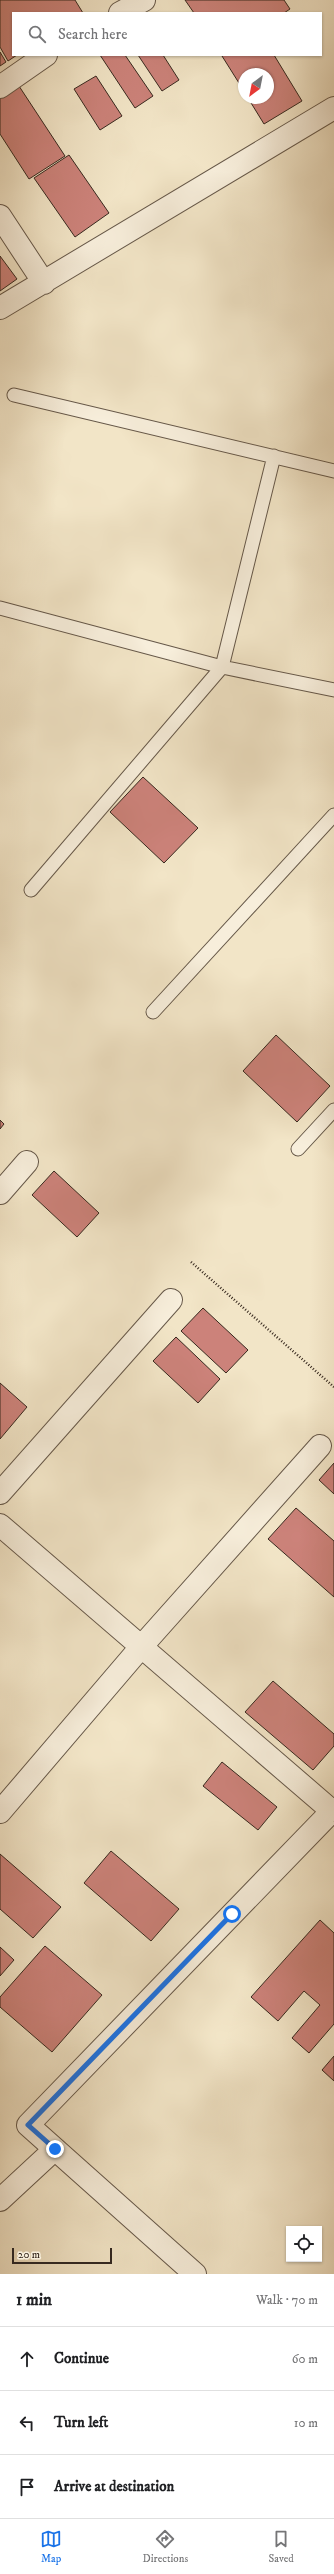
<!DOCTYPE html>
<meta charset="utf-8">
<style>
:root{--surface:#fff;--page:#f6f6f6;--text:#202124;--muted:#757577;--line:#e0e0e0;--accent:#1a73e8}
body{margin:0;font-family:"IM FELL DW Pica",serif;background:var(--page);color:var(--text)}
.controls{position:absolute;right:12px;bottom:12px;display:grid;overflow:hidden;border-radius:0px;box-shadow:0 1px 3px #0004}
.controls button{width:36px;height:36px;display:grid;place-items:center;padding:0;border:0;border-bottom:1px solid var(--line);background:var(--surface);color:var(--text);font:20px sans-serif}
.compass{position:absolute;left:238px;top:68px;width:36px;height:36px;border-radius:50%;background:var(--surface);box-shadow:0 1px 3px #0004;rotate:212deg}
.scale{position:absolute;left:12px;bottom:10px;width:100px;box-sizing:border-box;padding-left:4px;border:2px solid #37291f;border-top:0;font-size:11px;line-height:14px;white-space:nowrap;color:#37291f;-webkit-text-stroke:3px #f7eedb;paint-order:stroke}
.stop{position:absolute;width:12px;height:12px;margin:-9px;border:3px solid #1a73e8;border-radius:50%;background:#fff}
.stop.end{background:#1a73e8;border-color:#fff;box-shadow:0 1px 4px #0008}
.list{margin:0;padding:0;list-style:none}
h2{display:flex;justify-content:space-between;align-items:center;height:52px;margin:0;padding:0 16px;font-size:17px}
h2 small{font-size:13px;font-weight:400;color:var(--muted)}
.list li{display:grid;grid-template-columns:26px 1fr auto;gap:12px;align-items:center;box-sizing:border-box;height:64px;padding:0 16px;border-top:1px solid var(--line)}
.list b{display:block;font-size:15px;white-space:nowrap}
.list em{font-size:13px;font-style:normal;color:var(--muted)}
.icon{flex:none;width:22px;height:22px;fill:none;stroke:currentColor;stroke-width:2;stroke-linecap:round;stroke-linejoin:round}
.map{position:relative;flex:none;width:334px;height:2274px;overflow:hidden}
.search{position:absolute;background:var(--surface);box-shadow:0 1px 3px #0004;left:12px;right:12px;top:12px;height:44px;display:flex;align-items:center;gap:10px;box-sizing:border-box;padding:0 14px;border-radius:0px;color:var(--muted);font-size:15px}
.sheet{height:244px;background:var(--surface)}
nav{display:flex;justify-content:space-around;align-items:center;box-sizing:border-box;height:56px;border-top:1px solid var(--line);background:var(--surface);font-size:11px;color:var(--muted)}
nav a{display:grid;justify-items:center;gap:2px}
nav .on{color:var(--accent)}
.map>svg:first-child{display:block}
</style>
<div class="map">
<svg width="334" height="2274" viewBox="0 0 334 2274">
<rect width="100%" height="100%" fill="#f2e5c7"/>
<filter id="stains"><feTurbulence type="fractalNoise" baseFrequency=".005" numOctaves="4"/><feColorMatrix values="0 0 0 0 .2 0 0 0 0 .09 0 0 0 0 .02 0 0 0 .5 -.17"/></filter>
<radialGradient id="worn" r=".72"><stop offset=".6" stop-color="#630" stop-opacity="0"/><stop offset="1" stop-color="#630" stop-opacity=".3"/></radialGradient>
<path fill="#cc827a" stroke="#37291f" d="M0 0H75L83 13H13V55H17L8 61 0 47Z
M185 0H284L290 9 284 13H194Z
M0 52 6 62 0 66Z
M100 55H125L153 96 135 108Z
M138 55H163L179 80 162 91Z
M224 55H274L302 101 264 124 248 98H268V74H244V91L222 56Z
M96 76 122 116 100 130 74 89Z
M17 83 65 156 29 179 0 134V94Z
M69 155 109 213 75 237 34 178Z
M0 256 17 279 0 291Z
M143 777 198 828 164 863 110 812Z
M276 1035 330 1086 297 1122 243 1071Z
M0 1120 4 1124 0 1129Z
M54 1171 99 1213 77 1237 32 1195Z
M203 1308 248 1350 226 1373 181 1331Z
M176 1337 220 1379 198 1403 153 1361Z
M0 1383 27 1407 0 1439Z
M334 1463V1494L319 1480Z
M296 1508 334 1541V1597L268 1539Z
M273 1681 334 1734V1746L313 1770 245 1712Z
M222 1762 277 1807 258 1830 203 1786Z
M111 1851 179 1909 151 1941 84 1883Z
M0 1854 61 1907 33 1938 0 1909Z
M320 1920 334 1933V2024L309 2053 292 2038 320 2005 304 1991 278 2021 251 1997Z
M45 1946 102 1995 52 2052 0 2007V1997Z
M0 1947 14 1960 0 1976Z
M334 2056V2081L322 2070Z"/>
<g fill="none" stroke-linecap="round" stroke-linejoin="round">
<defs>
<path id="service" d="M14 395 334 471
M0 608 222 667 334 690
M31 890 222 667 274 456
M153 1012 334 815
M298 1149 334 1110"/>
<path id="minor" d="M120 13 144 0
M0 87 46 55
M0 216 44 283
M0 308 334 108
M0 1193 27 1162
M0 1493 171 1300
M0 1525 332 1811
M0 1812 141 1647 320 1446
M0 2200 55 2149
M195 2274 28 2125 334 1809"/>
</defs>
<use href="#service" stroke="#665849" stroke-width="15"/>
<use href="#minor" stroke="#665849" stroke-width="24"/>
<path stroke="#37291f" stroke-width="2.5" stroke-dasharray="1 2" stroke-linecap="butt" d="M191 1262 334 1387"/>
<use href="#service" stroke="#f7eedb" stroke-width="13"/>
<use href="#minor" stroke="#f7eedb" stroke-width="22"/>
</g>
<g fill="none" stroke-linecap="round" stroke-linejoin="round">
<path stroke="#1a73e8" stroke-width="5" d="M55 2149 28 2125 232 1914"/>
</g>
<rect width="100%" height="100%" filter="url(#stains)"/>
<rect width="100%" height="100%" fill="url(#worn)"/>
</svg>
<div class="controls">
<button><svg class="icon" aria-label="locate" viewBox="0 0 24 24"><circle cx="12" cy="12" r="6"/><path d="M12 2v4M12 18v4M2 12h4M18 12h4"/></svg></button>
</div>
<svg class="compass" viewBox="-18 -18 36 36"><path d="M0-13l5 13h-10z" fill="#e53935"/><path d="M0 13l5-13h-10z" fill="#757577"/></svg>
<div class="scale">20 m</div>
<div class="stop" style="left:232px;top:1914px"></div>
<div class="stop end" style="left:55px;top:2149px"></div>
<div class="search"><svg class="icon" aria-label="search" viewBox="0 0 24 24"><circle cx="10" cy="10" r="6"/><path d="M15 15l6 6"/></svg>Search here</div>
</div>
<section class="sheet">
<h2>1 min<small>Walk · 70 m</small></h2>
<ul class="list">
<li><svg class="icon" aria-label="ahead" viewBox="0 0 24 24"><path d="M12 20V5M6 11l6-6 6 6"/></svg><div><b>Continue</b></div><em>60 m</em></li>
<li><svg class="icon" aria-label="left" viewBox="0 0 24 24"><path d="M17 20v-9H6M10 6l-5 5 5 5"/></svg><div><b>Turn left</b></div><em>10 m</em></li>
<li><svg class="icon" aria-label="arrive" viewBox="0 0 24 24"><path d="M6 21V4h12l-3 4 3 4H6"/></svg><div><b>Arrive at destination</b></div></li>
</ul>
</section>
<nav>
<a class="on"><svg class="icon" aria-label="map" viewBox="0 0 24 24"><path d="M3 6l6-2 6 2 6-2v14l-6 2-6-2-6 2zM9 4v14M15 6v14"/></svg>Map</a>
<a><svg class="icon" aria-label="directions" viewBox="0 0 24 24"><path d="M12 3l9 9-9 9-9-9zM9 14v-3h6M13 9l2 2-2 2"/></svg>Directions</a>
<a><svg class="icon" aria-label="saved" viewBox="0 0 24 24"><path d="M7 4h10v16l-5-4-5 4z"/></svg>Saved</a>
</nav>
